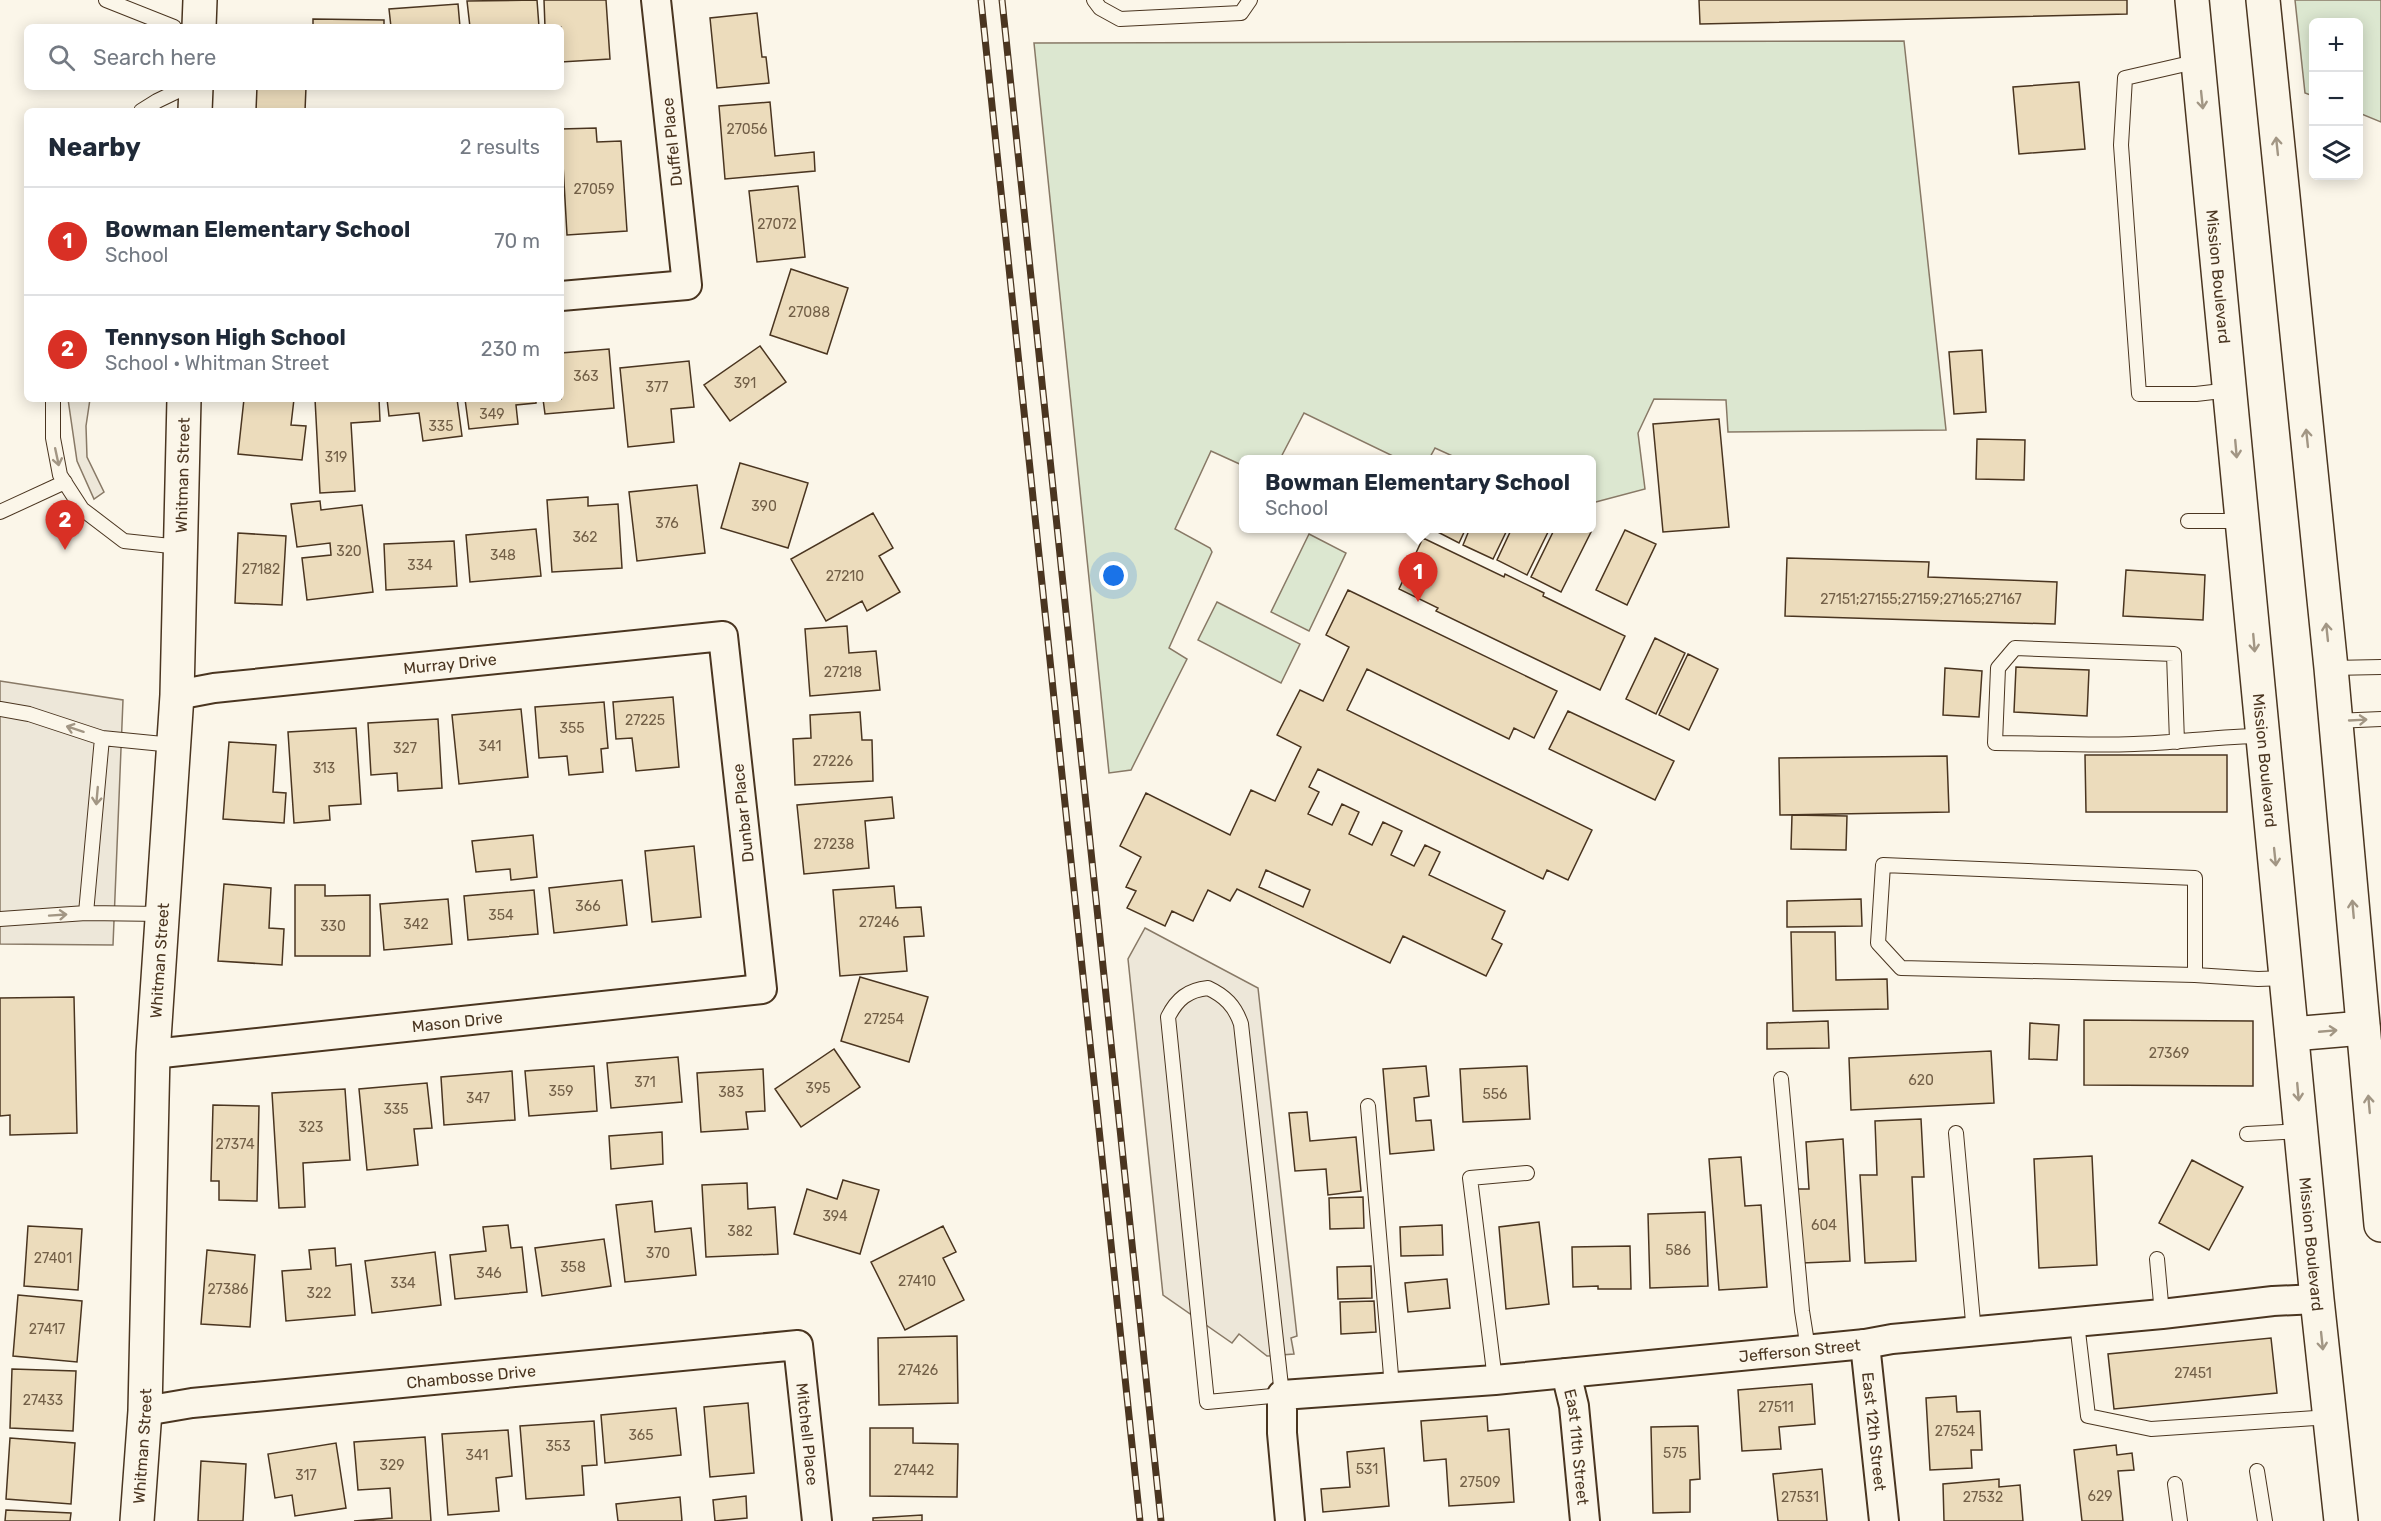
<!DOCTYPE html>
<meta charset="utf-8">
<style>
:root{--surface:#fff;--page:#f2f2f3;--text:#1f2937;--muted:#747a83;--line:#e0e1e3;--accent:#d93025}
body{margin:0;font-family:Rubik,sans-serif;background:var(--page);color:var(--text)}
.controls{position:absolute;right:18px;top:18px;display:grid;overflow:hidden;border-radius:9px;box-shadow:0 3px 15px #0003}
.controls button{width:54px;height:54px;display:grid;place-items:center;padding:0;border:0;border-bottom:2px solid var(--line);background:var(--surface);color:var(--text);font:30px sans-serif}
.you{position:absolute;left:1114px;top:576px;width:21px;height:21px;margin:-15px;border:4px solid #fff;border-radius:50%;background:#1a73e8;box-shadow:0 0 0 9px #1a73e833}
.badge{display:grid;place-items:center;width:39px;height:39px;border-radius:50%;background:var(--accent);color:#fff;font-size:20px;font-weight:700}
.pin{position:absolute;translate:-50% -50px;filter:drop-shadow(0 2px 3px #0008)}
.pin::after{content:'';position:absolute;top:32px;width:21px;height:18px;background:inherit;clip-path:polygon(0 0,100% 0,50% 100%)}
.popup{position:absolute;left:1239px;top:455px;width:357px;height:78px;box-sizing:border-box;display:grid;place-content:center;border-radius:9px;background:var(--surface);filter:drop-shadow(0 2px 4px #0005);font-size:20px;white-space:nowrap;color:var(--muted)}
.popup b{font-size:22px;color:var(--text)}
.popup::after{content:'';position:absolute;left:50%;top:100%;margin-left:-12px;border:12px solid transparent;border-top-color:var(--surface)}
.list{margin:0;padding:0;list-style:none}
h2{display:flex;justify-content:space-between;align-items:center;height:78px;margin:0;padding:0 24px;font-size:26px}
h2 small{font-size:20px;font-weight:400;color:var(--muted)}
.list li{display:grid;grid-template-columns:39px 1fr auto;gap:18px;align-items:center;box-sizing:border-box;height:108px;padding:0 24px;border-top:2px solid var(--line)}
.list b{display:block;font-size:22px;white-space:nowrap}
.list p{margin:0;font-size:20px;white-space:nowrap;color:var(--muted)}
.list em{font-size:20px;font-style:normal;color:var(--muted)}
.icon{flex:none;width:33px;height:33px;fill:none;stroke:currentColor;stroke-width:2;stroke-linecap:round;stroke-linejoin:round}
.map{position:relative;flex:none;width:2381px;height:1521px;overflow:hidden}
.search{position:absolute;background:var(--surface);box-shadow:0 3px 15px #0003;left:24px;top:24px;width:540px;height:66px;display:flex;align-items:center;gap:15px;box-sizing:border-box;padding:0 21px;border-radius:9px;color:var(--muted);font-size:22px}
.panel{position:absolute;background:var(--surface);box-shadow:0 3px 15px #0003;left:24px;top:108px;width:540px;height:294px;border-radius:9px}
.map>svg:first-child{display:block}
</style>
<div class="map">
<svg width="2381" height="1521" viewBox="0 0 2381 1521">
<rect width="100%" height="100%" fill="#fbf6e9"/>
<path fill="#dce7d0" stroke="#887966" stroke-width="1.5" d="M2295 0H2381V122L2359 113 2358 22H2314L2313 96 2305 93Z
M1904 41 1946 430 1728 432 1726 400 1654 399 1638 433 1645 489 1592 503V460L1459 459 1435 448 1429 459H1399L1304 413 1280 459 1244 460V466L1211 451 1175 529 1210 548 1212 552 1169 648 1187 659 1131 770 1109 773 1034 43Z
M1309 534 1346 553 1309 631 1271 612Z
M1217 602 1300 644 1281 683 1198 640Z"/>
<path fill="#ede7d9" stroke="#887966" stroke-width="1.5" d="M68 399H90L86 426 87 457 104 492 94 499 77 461Z
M0 681 123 700 113 945 0 944Z
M1145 928 1258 988 1297 1336 1291 1338 1294 1354 1267 1356 1239 1334 1232 1343 1163 1295 1128 959Z"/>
<path fill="#ecdcbc" stroke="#4a3520" stroke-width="1.5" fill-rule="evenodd" d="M537 0 539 27H470L467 1Z
M544 0H606L610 59 561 62V27H545Z
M1699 0H2127V14L1700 24Z
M458 4 460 27H391L389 9Z
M757 13 762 57H766L769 83 717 88 710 18Z
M313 19 384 20V27H313Z
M2079 82 2085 149 2019 154 2013 87Z
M257 87H306L305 111H256Z
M770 102 775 156 814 152 815 171 725 179 719 106Z
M596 128 597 142 621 141 627 231 567 235 561 129Z
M798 186 805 257 757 262 749 191Z
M791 269 848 288 827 354 770 335Z
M760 346 786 382 730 421 704 385Z
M609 349 614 408 545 414 543 399H561V353Z
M1982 350 1986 412 1954 414 1949 352Z
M689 361 694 407 671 409 674 442 628 447 620 368Z
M244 399H294L291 425 306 426 302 460 238 454Z
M315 399H379L380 421 351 423 355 491 320 493Z
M387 399H457L462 436 423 441 419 413 389 416Z
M465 399H536V403L516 405 518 424 469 429Z
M1719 419 1729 527 1663 532 1653 424Z
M1977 439 2025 440 2024 480 1976 479Z
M740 463 808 483 788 548 721 528Z
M697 485 705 553 637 561 629 492Z
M588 497V506L618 504 622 568 552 572 547 500Z
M320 501 321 510 362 505 373 592 307 600 302 558 331 555 330 543 297 547 291 504Z
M873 513 893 548 879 556 900 592 867 611 862 601 826 621 791 559Z
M1430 528H1466L1459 543Z
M1470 528H1508L1493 559 1463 545Z
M1512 528H1550L1527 575 1497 560Z
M1555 528H1584L1591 532 1561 592 1531 577Z
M536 529 541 576 470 582 466 535Z
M1625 530 1656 544 1627 605 1596 590Z
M238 533 286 536 282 605 235 603Z
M1423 538 1504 577 1505 574 1544 593 1543 596 1625 636 1600 690 1436 611 1438 608 1399 589Z
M454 541 457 586 386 590 384 544Z
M1787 558 1929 562 1928 577 2057 582 2055 624 1785 616Z
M2126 570 2205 575 2203 620 2123 616Z
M1348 590 1557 691 1534 738 1514 728 1509 739 1367 669 1347 710 1592 830 1568 880 1547 870 1543 879 1318 769 1309 787 1319 792 1308 814 1332 825 1342 804 1359 812 1349 834 1372 845 1383 822 1402 831 1391 855 1414 866 1425 845 1440 852 1429 875 1505 911 1492 939 1502 944 1486 976 1403 936 1390 963 1237 889 1230 901 1208 890 1193 921 1172 911 1165 926 1127 908 1136 891 1126 887 1141 857 1120 846 1146 793 1230 835 1251 790 1275 801 1301 747 1277 735 1300 690 1323 701 1349 647 1326 635ZM1266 870 1310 890 1303 907 1259 887Z
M847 626 849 653 876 651 880 690 810 696 805 629Z
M1655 638 1685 653 1656 714 1626 699Z
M1688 654 1718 669 1689 730 1659 715Z
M2016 667 2089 670 2087 716 2014 712Z
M1945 668 1982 671 1979 717 1943 715Z
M673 697 679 767 636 771 632 738 616 739 613 702Z
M604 702 608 748 601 749 603 772 569 775 567 756 539 758 535 707Z
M521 709 528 777 459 784 452 715Z
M1568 711 1674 761 1655 800 1549 749Z
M860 712 862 740H872L873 781 795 785 793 739 811 738 810 715Z
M438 719 442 788 398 791 397 773 371 775 368 723Z
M356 728 361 804 329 806 330 820 294 823 288 732Z
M229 742 276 745 273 792 286 793 284 823 223 819Z
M2085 755H2227V812H2086Z
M1947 756 1949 812 1780 815 1779 758Z
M892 797 894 818 865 821 869 868 804 874 797 805Z
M1792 815 1847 816 1846 850 1791 849Z
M533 835 537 877 511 880 510 869 476 872 472 841Z
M694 846 701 917 652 922 645 851Z
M622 880 627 925 554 933 549 888Z
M224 884 271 888 269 928 284 929 282 965 218 961Z
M295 885H325V896L370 895V956H295Z
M894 886 896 908 921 907 924 936 904 937 907 971 840 976 833 890Z
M534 890 538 934 468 940 464 896Z
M448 899 452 944 384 950 380 904Z
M1861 899 1862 926 1787 927V901Z
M1791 932H1835L1836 980 1887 979 1888 1009 1793 1011Z
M860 977 928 997 909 1062 841 1041Z
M74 997 77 1133 10 1135V1115L0 1116V998Z
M2084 1020 2253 1021V1086L2084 1085Z
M1828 1021 1829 1048 1767 1049V1023Z
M2030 1023 2059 1025 2057 1060 2029 1059Z
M834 1049 860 1087 801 1127 775 1089Z
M1991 1051 1994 1103 1851 1110 1849 1058Z
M678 1057 682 1102 611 1108 607 1063Z
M594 1066 597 1111 529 1116 525 1071Z
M1426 1066 1429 1096 1414 1098 1416 1121 1431 1120 1434 1150 1390 1154 1383 1069Z
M1527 1066 1530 1119 1463 1122 1460 1069Z
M763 1069 765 1111 746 1112 748 1129 701 1132 697 1073Z
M512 1071 515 1120 444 1125 441 1077Z
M427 1083 432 1128 414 1129 418 1165 367 1170 359 1089Z
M345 1089 350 1160 303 1163 305 1207 279 1208 272 1093Z
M213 1105 259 1106 257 1201 219 1200V1181H211Z
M1307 1112 1310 1141 1356 1137 1361 1191 1328 1195 1326 1169 1295 1171 1289 1113Z
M1921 1119 1924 1177H1912L1916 1261 1865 1263 1860 1175H1877L1875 1121Z
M662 1132 663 1164 611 1169 609 1136Z
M1843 1139 1850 1261 1802 1263 1798 1189H1809L1806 1142Z
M2092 1156 2097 1265 2039 1268 2034 1159Z
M1741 1157 1745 1206 1761 1205 1767 1287 1719 1290 1709 1159Z
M2192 1160 2243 1187 2209 1250 2159 1223Z
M843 1180 879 1190 860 1254 794 1234 807 1189 837 1199Z
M747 1183 748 1209 775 1207 778 1254 706 1257 702 1185Z
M1363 1197 1364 1228 1330 1229 1329 1198Z
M652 1201 655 1232 691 1228 696 1275 625 1282 616 1205Z
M1705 1212 1708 1286 1650 1288 1648 1214Z
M1539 1222 1549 1304 1506 1309 1499 1227Z
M508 1225 511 1248 522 1247 527 1292 455 1299 450 1255 486 1251 483 1227Z
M1442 1225 1443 1255 1401 1256 1400 1227Z
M28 1226 82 1229 78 1290 24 1286Z
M943 1226 956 1252 943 1258 964 1300 905 1330 871 1262Z
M604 1239 611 1286 542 1296 535 1248Z
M1630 1246 1631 1289H1598V1286L1573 1287 1572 1247Z
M335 1248 336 1266 351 1264 355 1315 286 1321 282 1271 311 1269 309 1250Z
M207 1250 255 1255 250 1327 201 1324Z
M435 1252 441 1305 372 1313 365 1261Z
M1371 1266 1372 1298 1338 1299 1337 1267Z
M1447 1279 1450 1308 1408 1312 1405 1283Z
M18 1295 82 1301 77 1362 13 1356Z
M1374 1301 1376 1332 1341 1334 1340 1302Z
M957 1336 958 1403 879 1405 878 1338Z
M2271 1338 2277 1393 2114 1409 2108 1354Z
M12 1369 76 1371 73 1431 10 1428Z
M1812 1384 1815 1424 1779 1427 1781 1449 1742 1451 1738 1390Z
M1956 1396 1957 1412 1980 1411 1982 1450H1971L1972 1468 1930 1470 1926 1398Z
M748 1403 754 1473 710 1477 704 1407Z
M676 1408 681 1455 605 1463 601 1415Z
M1487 1416 1488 1431 1509 1429 1514 1502 1449 1506 1446 1459 1424 1461 1421 1421Z
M594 1421 597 1465 582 1466 584 1495 526 1499 520 1426Z
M1698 1426 1700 1479 1690 1480V1512L1653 1513 1651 1427Z
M870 1428H913V1443L958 1444 957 1497 870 1496Z
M508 1430 512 1476 496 1478 499 1511 448 1515 442 1434Z
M425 1437 431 1521H354L392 1518 390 1488 358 1490 354 1442Z
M10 1438 75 1443 71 1504 6 1499Z
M336 1443 346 1508 295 1516 292 1495 275 1498 268 1454Z
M2116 1445 2117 1455 2132 1453 2134 1470 2118 1471 2123 1521H2082L2074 1450Z
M1384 1448 1389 1506 1323 1512 1321 1489 1350 1487 1347 1452Z
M201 1461 246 1464 243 1521H198Z
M1822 1469 1827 1521H1778L1773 1474Z
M1999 1479V1487L2020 1485 2023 1521H1944L1943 1484Z
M746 1496 747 1518 715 1521 713 1500Z
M680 1497 682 1521H618L616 1504Z
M6 1510 71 1513 70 1521H5Z
M922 1515V1521H873V1518Z"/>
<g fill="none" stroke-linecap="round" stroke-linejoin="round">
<defs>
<path id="lane" d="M106 0 174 27
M1094 0 1100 8 1120 19 1241 13 1250 0
M2199 61 2125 78 2121 145 2139 394H2196L2230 390
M141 111 157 101 186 87
M53 399V438L60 475 82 509 124 541 180 547
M0 512 65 482
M2188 521H2243
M2331 668 2381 667
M0 709 29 714 102 738 173 745
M2335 721 2381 719
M2177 742 2174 654 2015 648 1998 668 1995 743C2041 743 2088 746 2134 744 2177 743 2220 736 2263 736
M1883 865 2195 878V975L1901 968 1878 943Z
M86 913 102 738
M0 919 86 913 162 914
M2195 975 2258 979 2287 978
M1208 988C1225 996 1235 1006 1241 1024L1282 1395 1207 1402 1168 1017C1177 999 1188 990 1208 988Z
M1781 1079 1802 1311 1808 1349
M1368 1106 1392 1387
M1956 1133 1974 1333
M2247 1134 2301 1131
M2157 1259 2162 1314
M2077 1323 2088 1416 2151 1429 2330 1417
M1495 1380 1470 1178 1527 1173
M2257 1471 2265 1521
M2175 1484 2180 1521"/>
<g id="street">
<path d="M561 296 687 285 656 0"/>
<path id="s1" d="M153 1054 762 989 723 636 214 688 177 695"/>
<path id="s2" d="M1865 1344 1884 1521"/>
<path id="s3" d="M1566 1373 1574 1406 1585 1521"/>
<path id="s4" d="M145 1411 192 1403 798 1345 817 1521"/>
<path id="s5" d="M1290 1521 1282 1433V1395L1495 1380 1865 1344 1892 1339 2162 1314 2273 1301 2317 1299"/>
</g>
<g id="secondary">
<path d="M199 27 200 0"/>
<path d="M195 111 196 87"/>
<path id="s6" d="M137 1521 145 1411 153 1054 177 695 184 399"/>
</g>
<g id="primary">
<path id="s7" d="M2192 0 2317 1299 2341 1521"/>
<path d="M2263 0 2331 668 2381 1225"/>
<path d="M2292 1034 2363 1028"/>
</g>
</defs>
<use href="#lane" stroke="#4a3520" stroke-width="16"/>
<use href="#street" stroke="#4a3520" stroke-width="32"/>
<use href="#secondary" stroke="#4a3520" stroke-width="36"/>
<use href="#primary" stroke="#4a3520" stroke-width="36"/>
<use href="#lane" stroke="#fbf6e9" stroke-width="14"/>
<use href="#street" stroke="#fbf6e9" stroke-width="28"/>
<use href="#secondary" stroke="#fbf6e9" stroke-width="33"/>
<use href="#primary" stroke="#fbf6e9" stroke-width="33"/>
<defs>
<path id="rail" d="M981 0 1140 1521
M1002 0 1161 1521"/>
</defs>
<use href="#rail" stroke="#4a3520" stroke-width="7"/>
<use href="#rail" stroke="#fbf6e9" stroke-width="4.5" stroke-dasharray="14" stroke-linecap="butt"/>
</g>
<defs><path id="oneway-shaft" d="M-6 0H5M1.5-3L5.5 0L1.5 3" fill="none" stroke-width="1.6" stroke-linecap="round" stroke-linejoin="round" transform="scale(1.5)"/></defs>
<g stroke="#a29684">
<use href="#oneway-shaft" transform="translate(2202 100) rotate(84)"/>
<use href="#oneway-shaft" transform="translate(2277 146) rotate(-96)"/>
<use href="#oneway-shaft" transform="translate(2307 438) rotate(-96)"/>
<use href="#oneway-shaft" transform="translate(2236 449) rotate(85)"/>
<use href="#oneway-shaft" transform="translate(57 457) rotate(78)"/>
<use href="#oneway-shaft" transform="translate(2327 632) rotate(-96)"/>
<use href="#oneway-shaft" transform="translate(2254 643) rotate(85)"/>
<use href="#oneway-shaft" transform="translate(2358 720) rotate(-3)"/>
<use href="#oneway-shaft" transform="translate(75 729) rotate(-162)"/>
<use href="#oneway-shaft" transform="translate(97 796) rotate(95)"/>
<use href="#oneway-shaft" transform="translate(2275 857) rotate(84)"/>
<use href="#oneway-shaft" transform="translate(2353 909) rotate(-95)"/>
<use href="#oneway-shaft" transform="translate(58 915) rotate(-4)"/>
<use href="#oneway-shaft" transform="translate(2328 1031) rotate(-5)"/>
<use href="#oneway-shaft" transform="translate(2298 1092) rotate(85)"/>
<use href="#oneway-shaft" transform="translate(2369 1104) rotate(-95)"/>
<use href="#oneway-shaft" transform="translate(2322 1341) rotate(84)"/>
</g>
<g text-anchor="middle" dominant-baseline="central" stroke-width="4.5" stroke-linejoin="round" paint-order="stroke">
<g font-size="14" fill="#725f47">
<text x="747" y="129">27056</text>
<text x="594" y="189">27059</text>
<text x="777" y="224">27072</text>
<text x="809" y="312">27088</text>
<text x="586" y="376">363</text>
<text x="745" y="383">391</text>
<text x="657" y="387">377</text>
<text x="492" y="414">349</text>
<text x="441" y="426">335</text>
<text x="336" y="457">319</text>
<text x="764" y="506">390</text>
<text x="667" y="523">376</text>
<text x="585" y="537">362</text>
<text x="349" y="551">320</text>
<text x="503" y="555">348</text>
<text x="420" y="565">334</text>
<text x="261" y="569">27182</text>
<text x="845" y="576">27210</text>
<text x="1921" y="599">27151;27155;27159;27165;27167</text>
<text x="843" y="672">27218</text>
<text x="645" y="720">27225</text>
<text x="572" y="728">355</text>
<text x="490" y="746">341</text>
<text x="405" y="748">327</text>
<text x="833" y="761">27226</text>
<text x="324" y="768">313</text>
<text x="834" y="844">27238</text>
<text x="588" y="906">366</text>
<text x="501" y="915">354</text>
<text x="879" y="922">27246</text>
<text x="416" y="924">342</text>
<text x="333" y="926">330</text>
<text x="884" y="1019">27254</text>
<text x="2169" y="1053">27369</text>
<text x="1921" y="1080">620</text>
<text x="645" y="1082">371</text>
<text x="818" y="1088">395</text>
<text x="561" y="1091">359</text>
<text x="731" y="1092">383</text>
<text x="1495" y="1094">556</text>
<text x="478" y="1098">347</text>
<text x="396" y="1109">335</text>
<text x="311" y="1127">323</text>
<text x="235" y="1144">27374</text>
<text x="835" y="1216">394</text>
<text x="1824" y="1225">604</text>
<text x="740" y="1231">382</text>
<text x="1678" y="1250">586</text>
<text x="658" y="1253">370</text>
<text x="53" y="1258">27401</text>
<text x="573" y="1267">358</text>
<text x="489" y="1273">346</text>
<text x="917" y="1281">27410</text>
<text x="403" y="1283">334</text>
<text x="228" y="1289">27386</text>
<text x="319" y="1293">322</text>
<text x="47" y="1329">27417</text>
<text x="918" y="1370">27426</text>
<text x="2193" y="1373">27451</text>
<text x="43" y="1400">27433</text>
<text x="1776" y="1407">27511</text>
<text x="1955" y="1431">27524</text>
<text x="641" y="1435">365</text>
<text x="558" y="1446">353</text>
<text x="1675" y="1453">575</text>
<text x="477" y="1455">341</text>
<text x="392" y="1465">329</text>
<text x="1367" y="1469">531</text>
<text x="914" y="1470">27442</text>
<text x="306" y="1475">317</text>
<text x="1480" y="1482">27509</text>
<text x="2100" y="1496">629</text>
<text x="1800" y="1497">27531</text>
<text x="1983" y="1497">27532</text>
</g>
<g font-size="16" fill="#4a3520" stroke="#fbf6e9">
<text transform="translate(672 142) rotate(-96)">Duffel Place</text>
<text stroke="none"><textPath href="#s7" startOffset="278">Mission Boulevard</textPath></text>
<text stroke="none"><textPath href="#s6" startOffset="1047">Whitman Street</textPath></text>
<text transform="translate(450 664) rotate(-6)">Murray Drive</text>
<text stroke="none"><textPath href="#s7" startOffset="764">Mission Boulevard</textPath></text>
<text transform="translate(743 813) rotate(-96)">Dunbar Place</text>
<text stroke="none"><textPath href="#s6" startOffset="561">Whitman Street</textPath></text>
<text stroke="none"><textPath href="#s1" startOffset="306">Mason Drive</textPath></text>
<text stroke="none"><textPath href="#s7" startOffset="1250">Mission Boulevard</textPath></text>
<text stroke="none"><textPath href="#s5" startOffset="646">Jefferson Street</textPath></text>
<text stroke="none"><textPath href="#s4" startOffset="328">Chambosse Drive</textPath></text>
<text stroke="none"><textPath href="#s2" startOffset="88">East 12th Street</textPath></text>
<text stroke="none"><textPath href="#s4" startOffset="746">Mitchell Place</textPath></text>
<text stroke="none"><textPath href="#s6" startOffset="75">Whitman Street</textPath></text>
<text stroke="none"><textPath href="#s3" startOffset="75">East 11th Street</textPath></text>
</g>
</g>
</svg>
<div class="controls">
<button>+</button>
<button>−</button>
<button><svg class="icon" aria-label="layers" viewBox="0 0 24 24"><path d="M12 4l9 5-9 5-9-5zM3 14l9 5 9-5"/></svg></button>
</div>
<div class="you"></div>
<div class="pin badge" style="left:1418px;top:602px">1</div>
<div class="popup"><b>Bowman Elementary School</b>School</div>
<div class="pin badge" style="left:65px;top:550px">2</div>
<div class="search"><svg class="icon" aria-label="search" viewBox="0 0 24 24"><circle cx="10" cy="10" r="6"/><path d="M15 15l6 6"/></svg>Search here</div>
<section class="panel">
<h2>Nearby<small>2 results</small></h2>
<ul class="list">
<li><span class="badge">1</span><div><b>Bowman Elementary School</b><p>School</p></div><em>70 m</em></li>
<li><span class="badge">2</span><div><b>Tennyson High School</b><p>School · Whitman Street</p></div><em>230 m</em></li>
</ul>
</section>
</div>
